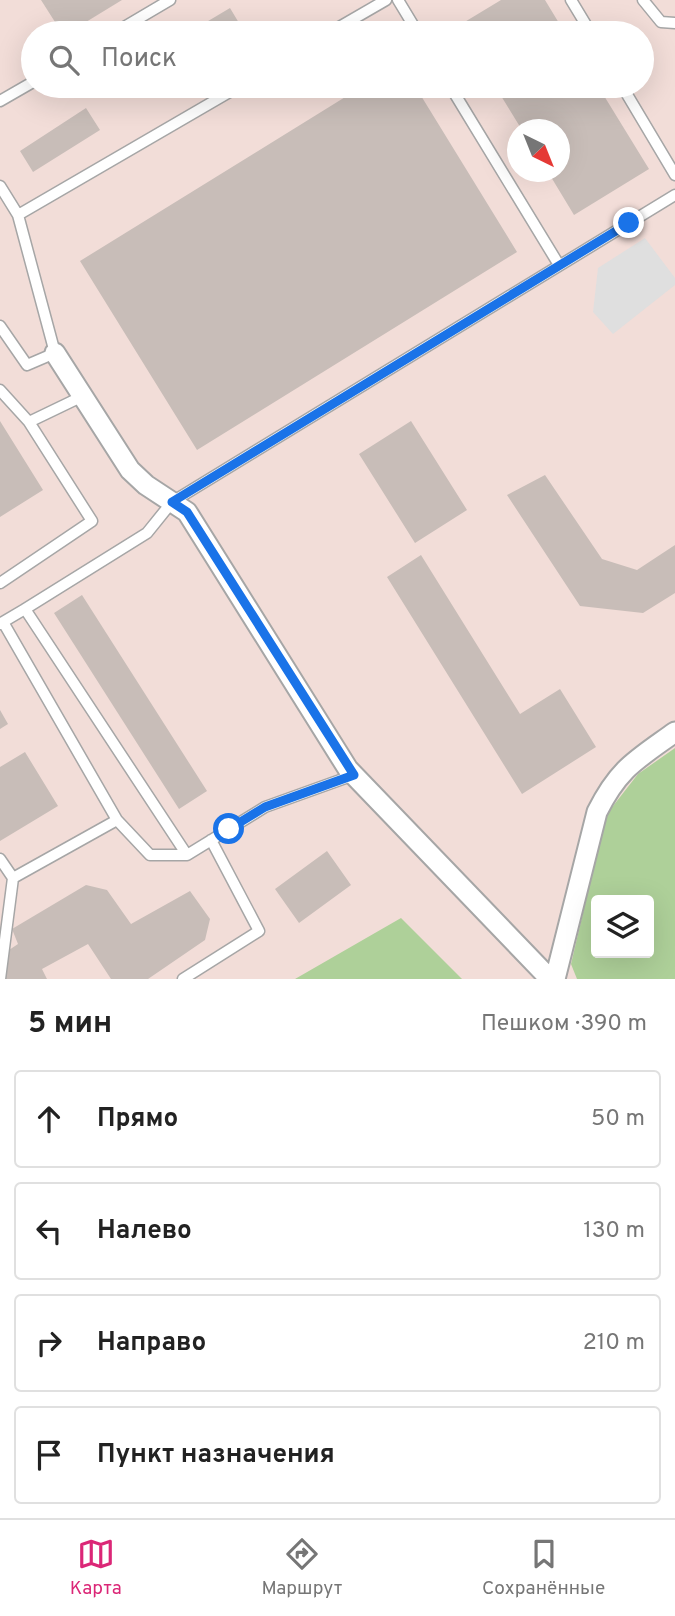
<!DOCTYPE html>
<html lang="ru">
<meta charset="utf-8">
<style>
:root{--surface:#fff;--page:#f6f6f6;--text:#222;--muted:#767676;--line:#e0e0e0;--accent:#db2777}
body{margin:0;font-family:Overpass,sans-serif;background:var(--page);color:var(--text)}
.controls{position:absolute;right:21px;bottom:21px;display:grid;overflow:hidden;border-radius:7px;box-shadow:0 7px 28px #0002}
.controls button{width:63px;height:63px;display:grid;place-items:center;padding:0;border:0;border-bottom:2px solid var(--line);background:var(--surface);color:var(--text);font:35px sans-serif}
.compass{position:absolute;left:507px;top:119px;width:63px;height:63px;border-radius:50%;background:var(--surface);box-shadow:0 7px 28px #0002;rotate:137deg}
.stop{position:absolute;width:21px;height:21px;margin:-16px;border:5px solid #1a73e8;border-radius:50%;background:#fff}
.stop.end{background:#1a73e8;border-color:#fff;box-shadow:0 2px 7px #0008}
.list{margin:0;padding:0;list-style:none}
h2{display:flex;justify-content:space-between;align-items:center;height:91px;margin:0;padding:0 28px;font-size:30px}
h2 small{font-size:23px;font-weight:400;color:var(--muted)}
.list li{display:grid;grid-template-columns:46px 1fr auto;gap:21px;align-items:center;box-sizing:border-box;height:98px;margin:0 14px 14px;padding:0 14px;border:2px solid var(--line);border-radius:7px}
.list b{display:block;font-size:26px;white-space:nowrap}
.list em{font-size:23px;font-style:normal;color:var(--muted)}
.icon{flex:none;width:38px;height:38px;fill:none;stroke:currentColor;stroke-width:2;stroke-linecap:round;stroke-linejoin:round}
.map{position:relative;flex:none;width:675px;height:979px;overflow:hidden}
.search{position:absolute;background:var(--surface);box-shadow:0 7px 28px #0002;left:21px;right:21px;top:21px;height:77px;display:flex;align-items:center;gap:18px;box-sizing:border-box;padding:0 24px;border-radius:38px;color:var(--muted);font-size:26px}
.sheet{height:539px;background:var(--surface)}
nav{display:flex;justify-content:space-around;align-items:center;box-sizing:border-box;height:98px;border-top:2px solid var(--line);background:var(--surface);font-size:19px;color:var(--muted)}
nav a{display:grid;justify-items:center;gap:4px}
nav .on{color:var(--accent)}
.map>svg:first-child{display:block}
</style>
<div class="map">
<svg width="675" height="979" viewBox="0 0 675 979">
<rect width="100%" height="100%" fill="#f0ebe5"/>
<path fill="#f2ddd8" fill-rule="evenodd" d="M0 0H675V979H0ZM33 33H642V86H33ZM518 130H560V172H518ZM596 900H649V953H596Z"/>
<path fill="#aed099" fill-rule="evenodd" d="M675 748V979H577L571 964 606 815 638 774ZM596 900H649V953H596Z
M401 918 462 979H295Z"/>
<path fill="#dfdfdf" d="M645 238 675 278V285L613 334 593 312 598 268Z"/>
<path fill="#c8bdb8" d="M41 0H122L68 33H62Z
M501 0H545L565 33H463L458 26Z
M230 8 245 33H188Z
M363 86H415L517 252 197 450 80 261Z
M495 86H598L649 169 574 215 548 172H560V130H522Z
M86 108 100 130 33 172 20 151Z
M0 421 43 490 0 517Z
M411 421 467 510 415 543 359 454Z
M545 475 602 559 637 570 675 545V593L643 613 580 606 507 495Z
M421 555 520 714 560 689 596 747 522 794 387 577Z
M82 595 207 791 179 809 54 613Z
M0 710 8 724 0 729Z
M25 752 58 806 0 841V767Z
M327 851 351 885 299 923 275 889Z
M86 885 107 890 131 924 190 891 210 919 205 940 148 979H111L88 944 42 969 47 979H0V956L18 944 12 929Z"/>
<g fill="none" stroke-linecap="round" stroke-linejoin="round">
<defs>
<path id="service" d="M398 0 418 33
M571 0 591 33
M643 0 661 22 675 23
M114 33 170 0
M329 33 386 0
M450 86 559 265
M622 86 675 175
M0 101 33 82
M0 186 18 215
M0 326 27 365 55 353 18 215 240 86
M0 390 29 422 92 521 0 583
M29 422 83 396
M3 622 25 609
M0 624 3 622 117 820
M354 775 265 807 187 855 25 609 147 533 172 502 675 195
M0 859 13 878 117 820 150 855H187
M0 979 13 878
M183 979 259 931 211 840"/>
<path id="minor" d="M55 353 130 470 146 485 187 512 348 769 550 979
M555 979 597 812C619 768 636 760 675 732"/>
</defs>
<use href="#service" stroke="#a6a6a6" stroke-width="13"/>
<use href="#minor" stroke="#a6a6a6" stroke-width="23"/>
<use href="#service" stroke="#fff" stroke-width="10"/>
<use href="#minor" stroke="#fff" stroke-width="19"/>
</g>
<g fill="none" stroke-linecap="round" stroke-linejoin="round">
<path stroke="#1a73e8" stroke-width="9" d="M229 829 265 807 354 775 187 512 172 502 629 223"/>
</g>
</svg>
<div class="controls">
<button><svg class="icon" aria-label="layers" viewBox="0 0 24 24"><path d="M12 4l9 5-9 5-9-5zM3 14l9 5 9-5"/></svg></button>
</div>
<svg class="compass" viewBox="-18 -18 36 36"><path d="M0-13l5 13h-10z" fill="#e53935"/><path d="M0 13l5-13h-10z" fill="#767676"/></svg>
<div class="stop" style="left:229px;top:829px"></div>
<div class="stop end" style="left:629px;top:223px"></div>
<div class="search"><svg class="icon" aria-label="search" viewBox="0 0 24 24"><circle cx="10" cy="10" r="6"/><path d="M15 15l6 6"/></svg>Поиск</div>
</div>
<section class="sheet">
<h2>5 мин<small>Пешком · 390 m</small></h2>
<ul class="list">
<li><svg class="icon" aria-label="ahead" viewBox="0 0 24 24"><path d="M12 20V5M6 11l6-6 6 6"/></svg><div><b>Прямо</b></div><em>50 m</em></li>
<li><svg class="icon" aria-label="left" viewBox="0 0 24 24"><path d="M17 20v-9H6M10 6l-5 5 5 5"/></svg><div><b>Налево</b></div><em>130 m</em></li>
<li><svg class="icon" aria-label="right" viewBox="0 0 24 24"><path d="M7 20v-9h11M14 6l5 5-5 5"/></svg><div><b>Направо</b></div><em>210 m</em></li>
<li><svg class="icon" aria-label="arrive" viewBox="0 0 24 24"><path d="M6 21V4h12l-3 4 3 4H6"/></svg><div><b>Пункт назначения</b></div></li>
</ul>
</section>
<nav>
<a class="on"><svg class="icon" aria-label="map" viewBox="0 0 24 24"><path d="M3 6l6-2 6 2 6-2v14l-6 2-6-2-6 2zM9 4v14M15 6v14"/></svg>Карта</a>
<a><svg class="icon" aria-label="directions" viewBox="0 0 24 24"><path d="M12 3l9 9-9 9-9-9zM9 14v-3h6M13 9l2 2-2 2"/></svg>Маршрут</a>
<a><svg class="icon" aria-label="saved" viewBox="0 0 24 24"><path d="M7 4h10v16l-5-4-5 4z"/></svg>Сохранённые</a>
</nav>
